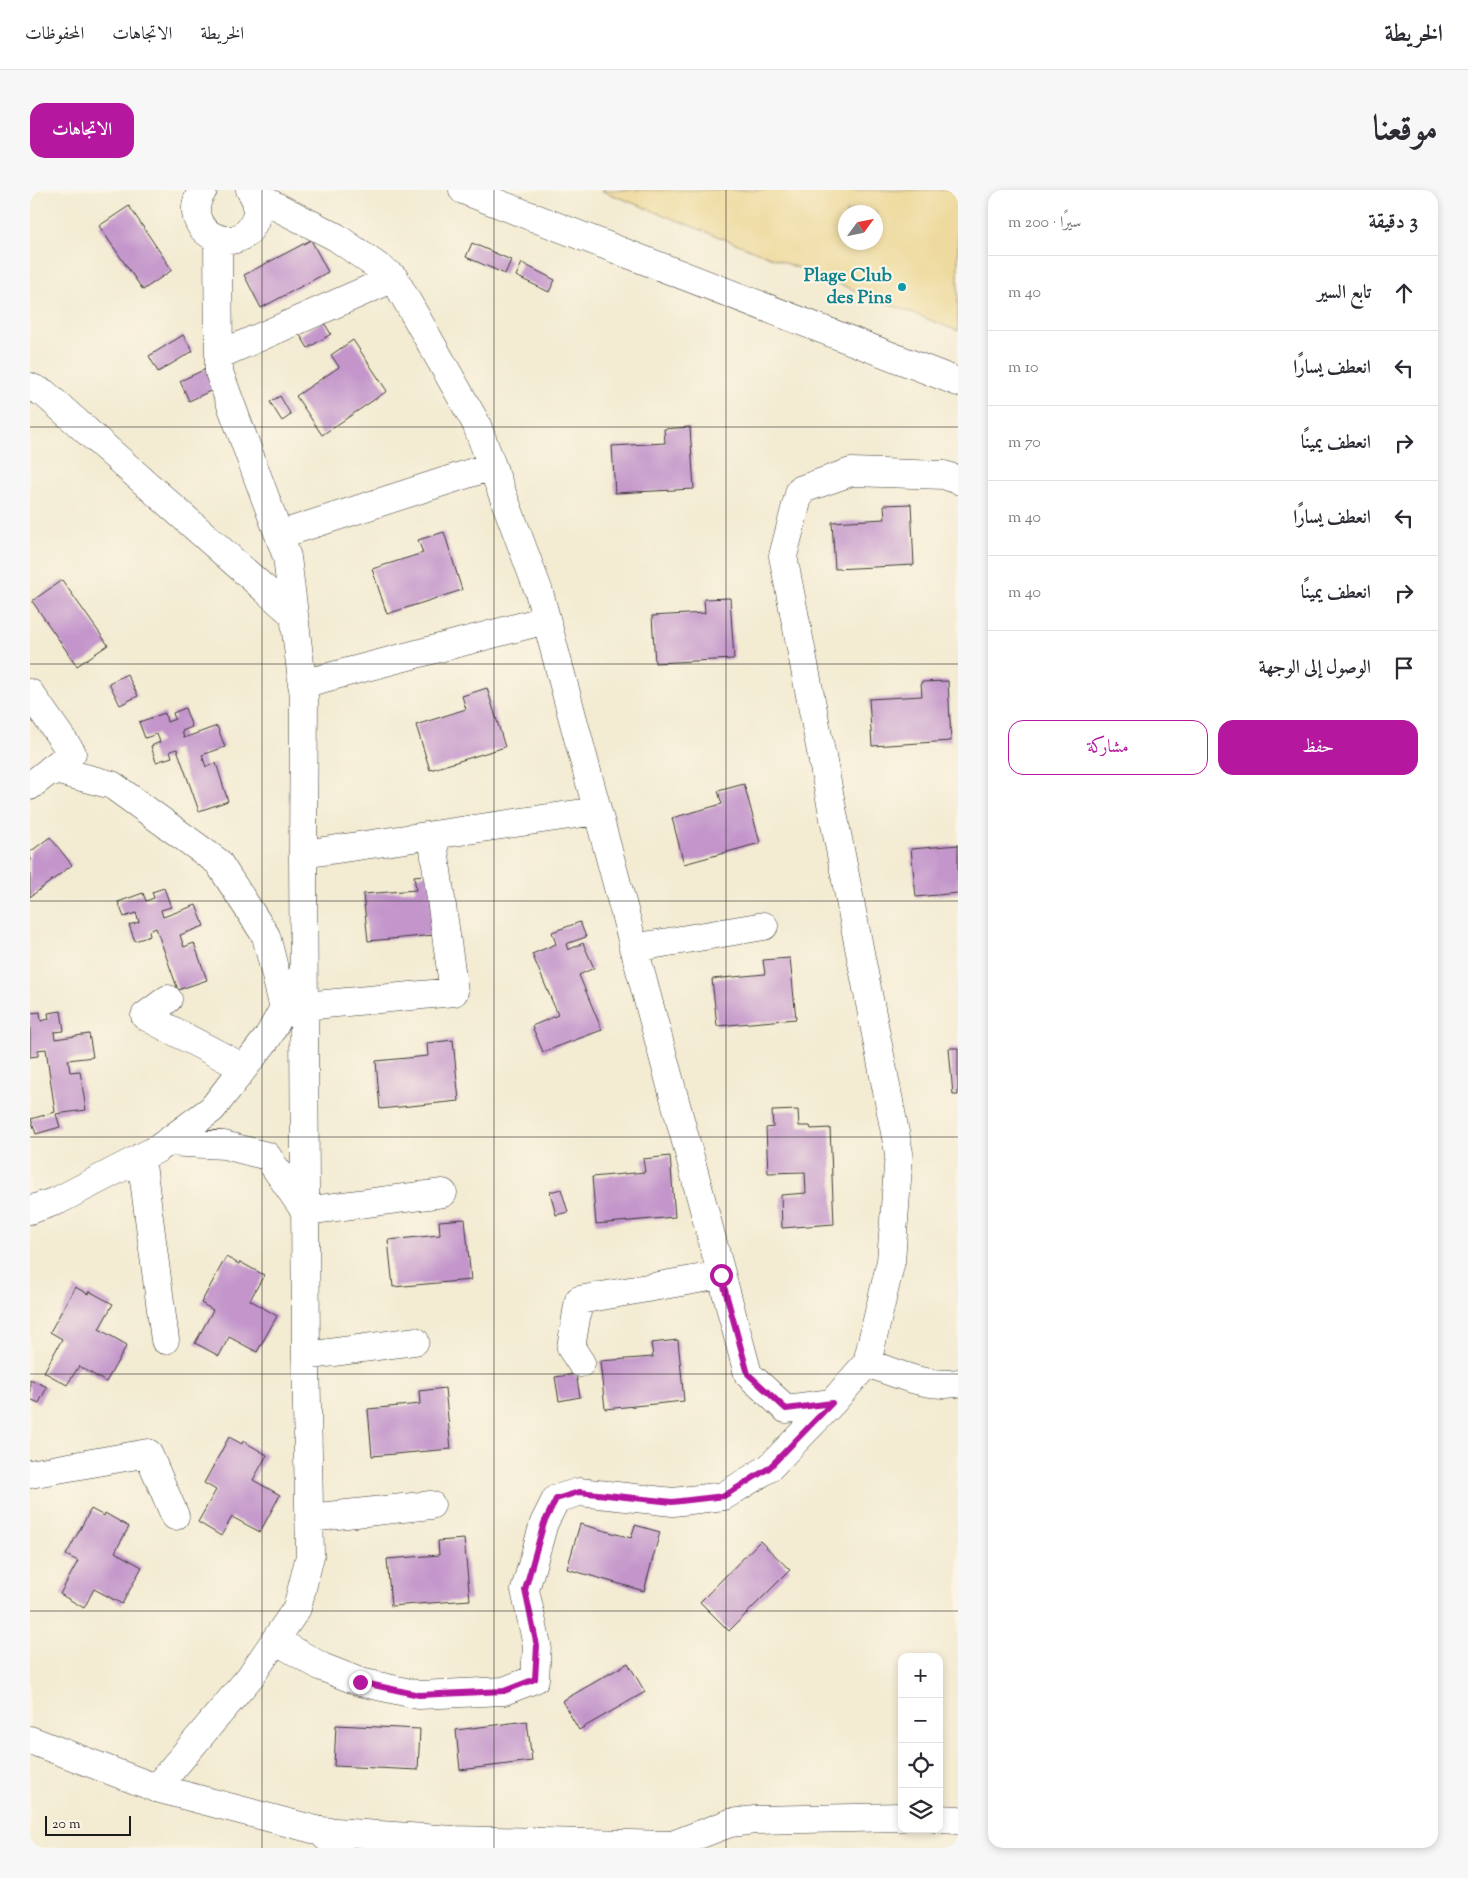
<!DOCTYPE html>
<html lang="ar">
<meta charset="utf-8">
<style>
:root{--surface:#fff;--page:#f7f7f7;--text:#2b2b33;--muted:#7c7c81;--line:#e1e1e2;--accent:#b5179e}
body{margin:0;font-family:"Sorts Mill Goudy",Amiri,serif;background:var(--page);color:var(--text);direction:rtl}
.controls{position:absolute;right:15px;bottom:15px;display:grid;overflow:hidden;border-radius:10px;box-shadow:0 2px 8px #0003}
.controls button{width:45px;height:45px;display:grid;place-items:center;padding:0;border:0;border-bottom:1px solid var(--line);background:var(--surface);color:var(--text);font:25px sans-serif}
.compass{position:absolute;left:808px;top:15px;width:45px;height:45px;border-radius:50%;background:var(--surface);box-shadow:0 2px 8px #0003;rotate:57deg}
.scale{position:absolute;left:15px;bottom:12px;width:86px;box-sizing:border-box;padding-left:5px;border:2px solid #1c1c1c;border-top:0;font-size:14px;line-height:18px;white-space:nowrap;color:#1c1c1c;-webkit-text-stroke:4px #fcf5e5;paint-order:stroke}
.stop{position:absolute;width:15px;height:15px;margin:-11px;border:4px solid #b5179e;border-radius:50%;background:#fff}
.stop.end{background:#b5179e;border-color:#fff;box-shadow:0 1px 5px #0008}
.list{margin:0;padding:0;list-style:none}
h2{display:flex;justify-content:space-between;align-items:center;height:65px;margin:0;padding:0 20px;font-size:21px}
h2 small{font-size:16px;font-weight:400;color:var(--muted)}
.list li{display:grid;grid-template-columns:32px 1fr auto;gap:15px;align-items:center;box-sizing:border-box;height:75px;padding:0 20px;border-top:1px solid var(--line)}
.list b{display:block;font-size:19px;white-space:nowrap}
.list em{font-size:16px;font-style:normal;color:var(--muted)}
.actions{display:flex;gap:10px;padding:15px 20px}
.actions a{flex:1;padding:11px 0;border:1px solid var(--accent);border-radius:15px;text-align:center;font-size:18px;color:var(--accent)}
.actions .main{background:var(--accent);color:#fff}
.icon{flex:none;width:28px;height:28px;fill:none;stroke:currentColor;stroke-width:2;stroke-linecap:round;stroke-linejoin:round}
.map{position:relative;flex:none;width:928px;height:1658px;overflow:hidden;direction:ltr;border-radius:15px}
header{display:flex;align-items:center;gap:30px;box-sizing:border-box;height:70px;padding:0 25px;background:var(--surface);border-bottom:1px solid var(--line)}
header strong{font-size:24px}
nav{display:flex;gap:28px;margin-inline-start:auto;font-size:18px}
.intro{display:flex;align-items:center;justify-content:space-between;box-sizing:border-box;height:120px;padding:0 30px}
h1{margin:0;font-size:35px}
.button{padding:12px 22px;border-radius:15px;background:var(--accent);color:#fff;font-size:18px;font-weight:700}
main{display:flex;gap:30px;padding:0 30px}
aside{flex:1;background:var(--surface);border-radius:15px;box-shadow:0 2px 8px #0003}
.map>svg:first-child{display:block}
</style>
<header>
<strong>الخريطة</strong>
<nav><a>الخريطة</a><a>الاتجاهات</a><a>المحفوظات</a></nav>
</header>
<div class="intro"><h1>موقعنا</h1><a class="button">الاتجاهات</a></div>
<main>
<aside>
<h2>3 دقيقة<small>سيرًا · 200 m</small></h2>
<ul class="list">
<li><svg class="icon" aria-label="ahead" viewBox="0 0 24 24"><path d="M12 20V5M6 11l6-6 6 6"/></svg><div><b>تابع السير</b></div><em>40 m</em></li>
<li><svg class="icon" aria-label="left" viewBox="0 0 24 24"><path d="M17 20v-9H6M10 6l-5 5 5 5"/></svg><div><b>انعطف يسارًا</b></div><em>10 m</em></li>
<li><svg class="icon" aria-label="right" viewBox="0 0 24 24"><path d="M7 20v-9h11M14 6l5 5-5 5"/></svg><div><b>انعطف يمينًا</b></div><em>70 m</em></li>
<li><svg class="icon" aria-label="left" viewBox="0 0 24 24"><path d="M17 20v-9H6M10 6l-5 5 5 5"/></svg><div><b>انعطف يسارًا</b></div><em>40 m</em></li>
<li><svg class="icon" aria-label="right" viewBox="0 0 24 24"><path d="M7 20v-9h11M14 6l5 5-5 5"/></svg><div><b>انعطف يمينًا</b></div><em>40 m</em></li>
<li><svg class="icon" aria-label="arrive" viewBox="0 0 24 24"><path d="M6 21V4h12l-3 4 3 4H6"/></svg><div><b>الوصول إلى الوجهة</b></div></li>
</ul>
<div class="actions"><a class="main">حفظ</a><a>مشاركة</a></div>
</aside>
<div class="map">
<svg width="928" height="1658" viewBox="0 0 928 1658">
<rect width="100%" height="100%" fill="#fcf5e5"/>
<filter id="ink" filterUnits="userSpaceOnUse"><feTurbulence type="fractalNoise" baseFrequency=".02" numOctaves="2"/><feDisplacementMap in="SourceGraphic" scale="10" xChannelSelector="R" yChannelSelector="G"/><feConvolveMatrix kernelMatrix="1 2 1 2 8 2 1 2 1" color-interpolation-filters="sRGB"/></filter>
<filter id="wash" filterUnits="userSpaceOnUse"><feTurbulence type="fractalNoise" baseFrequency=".0096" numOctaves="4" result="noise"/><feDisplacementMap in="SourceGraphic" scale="20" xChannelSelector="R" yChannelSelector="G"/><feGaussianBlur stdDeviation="1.12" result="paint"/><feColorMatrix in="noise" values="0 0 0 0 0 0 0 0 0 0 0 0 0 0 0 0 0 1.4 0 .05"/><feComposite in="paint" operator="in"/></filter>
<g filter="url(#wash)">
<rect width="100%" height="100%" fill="#f3ebd2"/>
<path fill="#eeda9e" stroke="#857b5d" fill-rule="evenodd" d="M570 0H928V141ZM816 22H846V52H816Z"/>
<g id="blocks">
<path fill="#c395cb" d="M99 16 142 80 113 100 69 36Z
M281 50 298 82 231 118 214 85Z
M442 53 481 70 475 84 436 67Z
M492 73 525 90 519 102 486 86Z
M293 131 301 144 278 158 270 145Z
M153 145 163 161 128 182 119 166Z
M323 150 357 201 292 245 266 206 309 177 301 165Z
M180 177 189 197 159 211 150 191Z
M250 206 261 225 252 231 240 212Z
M660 237 664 299 585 303 582 256 635 253 634 239Z
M881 314 884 375 805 379 802 332 855 329 854 315Z
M414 342 432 400 357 424 342 379 393 363 388 350Z
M32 390 78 455 47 476 2 411Z
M700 408 704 469 625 473 622 426 675 423 674 409Z
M97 484 108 506 90 515 79 493Z
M918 491 921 551 842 556 839 509 892 506 891 492Z
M457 498 475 557 400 580 386 535 436 519 432 506Z
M155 518 162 537 152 541 154 548 187 536 195 557 172 565 176 577 186 573 198 611 169 621 147 559 140 561 142 567 126 572 121 556 130 552 127 544 115 548 109 532 135 523 137 532 145 529 143 523Z
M714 594 730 653 654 674 642 628 692 614 688 601Z
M20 647 42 675 0 707V662Z
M928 655V703L886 707 881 659Z
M411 683 416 744 338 751 333 704 386 700 384 686Z
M134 698 141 717 131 720 133 727 166 715 174 736 150 745 154 757 164 753 177 790 148 800 126 738 119 741 120 746 105 751 99 735 109 732 106 723 94 727 88 712 113 703 116 711 124 708 122 702Z
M550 732 556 747 536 754 538 760 553 753 564 778 549 785 572 840 513 862 502 836 528 825 502 764 526 754 522 742Z
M760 768 766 829 687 836 682 789 735 784 733 770Z
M31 821 34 841 24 842 25 849 59 844 63 867 38 870 40 882 50 881 56 920 26 924 30 937 6 944 1 929 25 922 16 859 8 860V866L0 867V823L10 822 11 831 19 829 18 823Z
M423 850 429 911 350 919 346 871 398 866 397 853Z
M919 858H928V905H923Z
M768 920 769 936H780L781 939 800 938 804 1034 752 1038 751 1005 776 1003 775 982 738 983 736 938 743 937 742 921Z
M640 966 645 1027 566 1034 562 987 615 982 613 969Z
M531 999 538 1022 526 1025 520 1002Z
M435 1029 441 1090 363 1097 358 1050 410 1045 409 1031Z
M196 1067 209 1074 210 1072 234 1085 220 1110 247 1126 227 1162 199 1147 189 1166 165 1153 183 1120 171 1113Z
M45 1097 58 1104 59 1101 83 1114 69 1139 97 1155 76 1192 49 1176 37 1195 14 1182 32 1149 20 1142Z
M648 1150 654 1211 575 1219 570 1171 623 1167 621 1153Z
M546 1184 550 1207 529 1211 525 1187Z
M0 1189 17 1197 9 1213 0 1209Z
M415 1198 421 1259 342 1266 338 1219 390 1214 389 1201Z
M199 1247 212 1254 213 1251 237 1265 223 1290 250 1305 230 1342 202 1327 191 1346 168 1332 186 1300 174 1293Z
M61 1319 74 1326 75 1323 99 1337 85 1362 112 1377 92 1414 64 1399 54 1418 30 1404 48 1371 36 1365Z
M550 1334 601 1348 605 1335 630 1342 614 1401 537 1379Z
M434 1349 440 1410 361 1416 357 1369 409 1365 408 1351Z
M730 1351 760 1380 699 1441 670 1412Z
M598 1473 615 1502 549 1540 532 1511Z
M497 1531 502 1571 430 1580 426 1540Z
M306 1535 390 1539 388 1580 304 1576Z"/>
</g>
</g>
<g filter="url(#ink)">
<use href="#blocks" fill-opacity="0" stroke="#3c3b37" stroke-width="1"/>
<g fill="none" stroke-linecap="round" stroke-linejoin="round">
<defs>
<path id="minor" d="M173 0C145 39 208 73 225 30 229 19 227 9 220 0
M224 5 306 47 364 88 446 233 509 402 718 1184 756 1219 802 1213 837 1173 861 1071 869 963 753 366 770 300 821 282 914 285 928 290
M189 165 364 88
M0 197 14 203 264 425
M249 345 462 276
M272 494 516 430
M0 503 42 563 0 596
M21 579 82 595 188 672 236 746 254 818
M273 664 567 621
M603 758 734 736
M138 809 115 826 214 878
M274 816 424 802 402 645
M137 952 194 955 237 966 275 1021 413 1003
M111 967 135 1150
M0 1020 29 1010 129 958 182 919 238 847 272 785
M276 1166 385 1151
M551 1173 541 1158 549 1110 691 1085
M837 1173C866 1183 896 1198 928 1193
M0 1284 118 1263 145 1326
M279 1328 401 1315
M245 1450 292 1477 330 1492 389 1505 474 1501 505 1489 507 1455 495 1400 514 1333 526 1309 549 1302 643 1312 694 1306 739 1278 802 1213
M126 1598 220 1487 267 1418 280 1366 276 1166 273 664 274 507 257 367 189 182 188 49"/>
<path id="tertiary" d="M290 1641 424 1650 642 1655 655 1658"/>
<path id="secondary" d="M433 0 928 192
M0 1550 126 1598 290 1641 308 1658
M909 1629 928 1630
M642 1655 700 1633 725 1630 872 1627"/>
</defs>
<use href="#minor" stroke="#3c3b37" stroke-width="29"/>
<use href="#tertiary" stroke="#3c3b37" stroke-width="29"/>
<use href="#secondary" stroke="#3c3b37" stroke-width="29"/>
<use href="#minor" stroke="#fff" stroke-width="28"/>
<use href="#tertiary" stroke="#fff" stroke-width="28"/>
<use href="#secondary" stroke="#fff" stroke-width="28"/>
</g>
</g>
<g fill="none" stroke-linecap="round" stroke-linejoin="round" filter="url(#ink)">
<path stroke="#b5179e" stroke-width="6" d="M330 1492 389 1505 474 1501 505 1489 507 1456 495 1400 514 1333 526 1309 549 1302 642 1312 694 1306 739 1278 802 1213 756 1219 718 1184 691 1085"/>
</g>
<path fill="none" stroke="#1c1c1c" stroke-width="1" stroke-opacity="0.55" d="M232 0V1658M464 0V1658M696 0V1658M0 237H928M0 474H928M0 711H928M0 947H928M0 1184H928M0 1421H928"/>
<circle fill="#0f9aa8" stroke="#fcf5e5" stroke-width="2" cx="872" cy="97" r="5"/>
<g text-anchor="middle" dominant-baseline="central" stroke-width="4.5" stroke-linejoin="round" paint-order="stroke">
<g font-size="19" font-weight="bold" fill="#0d838f" stroke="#fcf5e5" text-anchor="end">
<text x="862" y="86">Plage Club<tspan x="862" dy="22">des Pins</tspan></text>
</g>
</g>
</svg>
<div class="controls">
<button>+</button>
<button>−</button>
<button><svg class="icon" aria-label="locate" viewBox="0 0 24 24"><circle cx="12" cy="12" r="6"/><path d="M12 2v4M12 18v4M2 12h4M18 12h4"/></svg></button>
<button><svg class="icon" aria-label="layers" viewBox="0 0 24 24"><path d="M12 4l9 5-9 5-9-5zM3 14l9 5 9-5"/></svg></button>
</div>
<svg class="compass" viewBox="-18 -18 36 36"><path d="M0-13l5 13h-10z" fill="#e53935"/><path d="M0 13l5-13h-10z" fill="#7c7c81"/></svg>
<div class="scale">20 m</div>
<div class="stop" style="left:691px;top:1085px"></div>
<div class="stop end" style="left:330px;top:1492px"></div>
</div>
</main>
